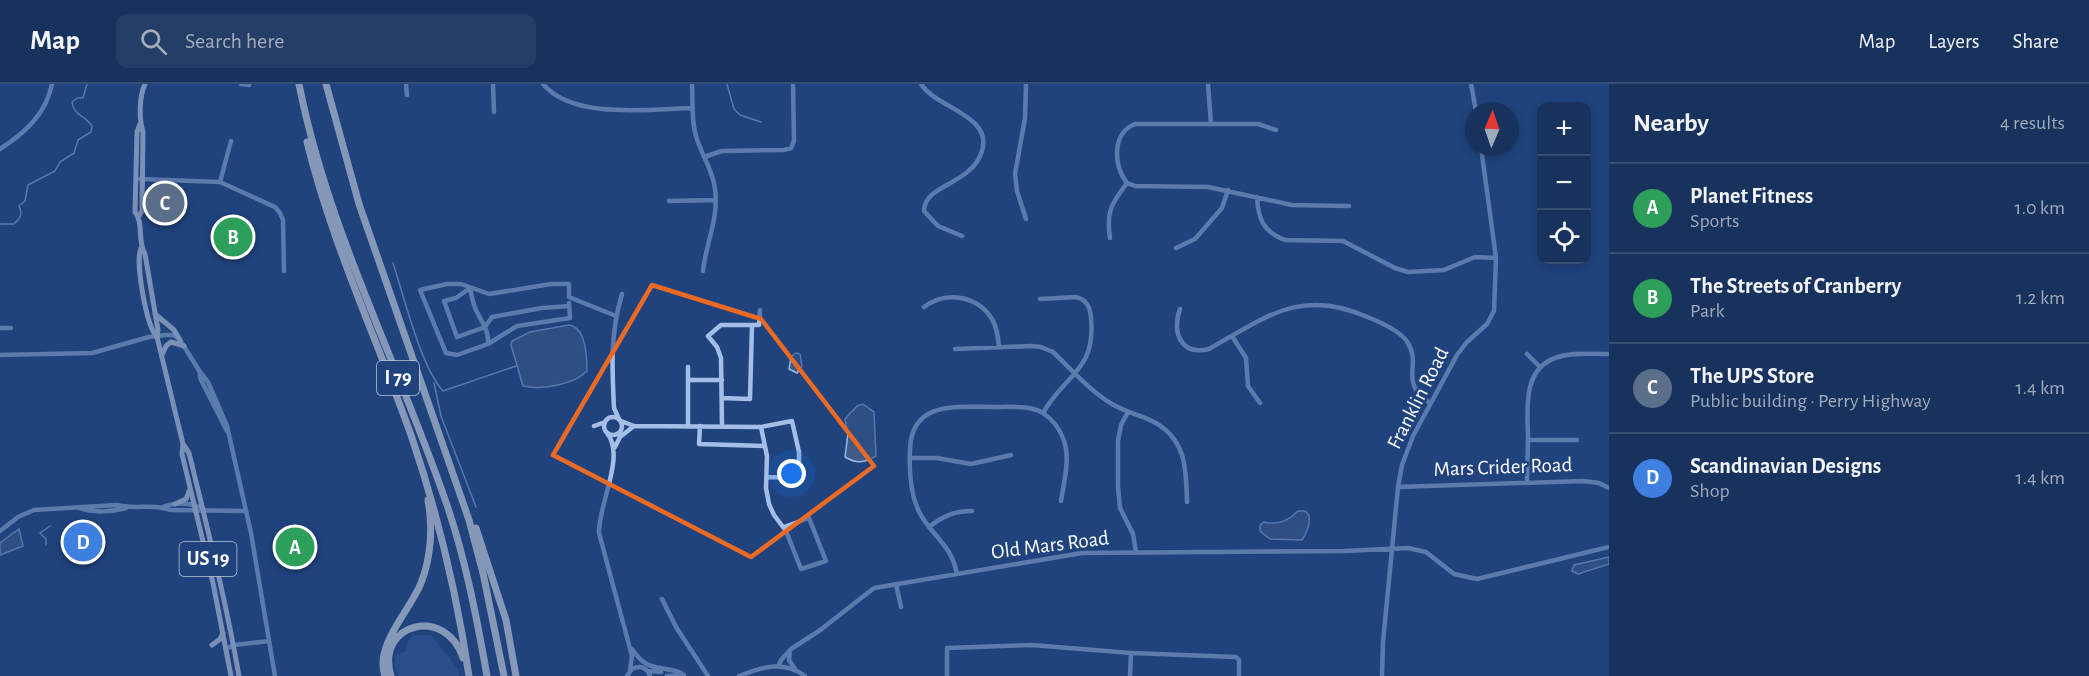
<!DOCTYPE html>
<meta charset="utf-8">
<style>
:root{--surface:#18325e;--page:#253e67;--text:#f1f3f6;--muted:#9faabc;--line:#364d73;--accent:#90b9f0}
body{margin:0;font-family:"Alegreya Sans",sans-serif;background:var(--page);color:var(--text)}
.controls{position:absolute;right:18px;top:18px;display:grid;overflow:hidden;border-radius:12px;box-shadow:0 3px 9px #0003}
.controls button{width:54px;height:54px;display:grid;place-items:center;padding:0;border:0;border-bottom:2px solid var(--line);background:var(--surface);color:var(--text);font:30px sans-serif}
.compass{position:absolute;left:1465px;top:18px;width:54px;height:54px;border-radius:50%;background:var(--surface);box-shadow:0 3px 9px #0003;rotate:2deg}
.you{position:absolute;left:792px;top:390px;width:21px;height:21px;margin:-15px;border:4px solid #fff;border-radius:50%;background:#1a73e8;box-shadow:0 0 0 9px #1a73e833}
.badge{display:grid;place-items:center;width:39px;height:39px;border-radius:50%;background:var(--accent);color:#fff;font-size:20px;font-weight:700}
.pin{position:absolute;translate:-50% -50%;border:3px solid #fff;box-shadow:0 2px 6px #0006}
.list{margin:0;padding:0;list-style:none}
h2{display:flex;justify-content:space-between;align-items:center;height:78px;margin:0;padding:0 24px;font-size:26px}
h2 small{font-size:20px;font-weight:400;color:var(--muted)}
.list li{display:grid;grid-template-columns:39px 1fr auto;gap:18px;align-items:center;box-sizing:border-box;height:90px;padding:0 24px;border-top:2px solid var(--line)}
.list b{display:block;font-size:22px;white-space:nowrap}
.list p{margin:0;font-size:20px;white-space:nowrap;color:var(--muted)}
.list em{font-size:20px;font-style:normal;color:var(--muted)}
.icon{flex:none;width:33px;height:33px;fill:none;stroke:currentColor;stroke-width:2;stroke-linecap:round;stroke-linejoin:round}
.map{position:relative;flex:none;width:1609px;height:592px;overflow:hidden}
header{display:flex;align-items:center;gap:36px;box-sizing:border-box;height:84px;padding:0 30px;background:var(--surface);border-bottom:2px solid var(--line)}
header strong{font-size:28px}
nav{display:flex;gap:33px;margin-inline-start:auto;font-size:21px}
.search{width:420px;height:54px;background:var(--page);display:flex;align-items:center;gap:15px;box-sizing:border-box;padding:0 21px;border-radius:12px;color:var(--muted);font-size:22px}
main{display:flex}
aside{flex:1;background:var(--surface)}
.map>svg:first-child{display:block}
</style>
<header>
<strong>Map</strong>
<div class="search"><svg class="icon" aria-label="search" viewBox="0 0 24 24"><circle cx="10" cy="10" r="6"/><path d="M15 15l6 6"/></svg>Search here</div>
<nav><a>Map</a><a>Layers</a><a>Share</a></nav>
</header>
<main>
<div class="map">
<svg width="1609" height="592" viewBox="0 0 1609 592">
<rect width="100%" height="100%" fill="#20437e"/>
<path fill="#335c9c" d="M226 147H241V160H226Z
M413 551H431L458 585 459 592H399L395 582V571L406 567 407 558Z"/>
<path fill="#415b87" stroke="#98b8e8" stroke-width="1.5" d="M569 241C586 243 587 273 587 287 574 301 541 306 523 302L511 261 512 257 530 248Z
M796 269 800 270 802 282 797 289 789 285 791 273Z
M863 320 874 328 876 372C864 379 857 380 845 373L848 349 845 335 857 322Z
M1298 427H1305L1309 431C1310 442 1307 447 1302 456L1270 455 1260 447V441L1264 438C1277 442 1289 436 1298 427Z
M19 445 23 462 0 471V459Z
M1609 473V480L1578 490 1572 487 1574 481Z"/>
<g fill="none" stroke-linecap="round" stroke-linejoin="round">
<path stroke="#98b8e8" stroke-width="1.5" d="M727 0 734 25 740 31 761 38
M0 140H14C20 134 23 131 19 122L25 117 28 101 55 87 60 78 74 69 78 56 91 48 92 42C86 32 73 31 72 18L77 14H83L87 0
M393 179C404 213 421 283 443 307L516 282
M434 299 441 332 476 423
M46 461V455L40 449 50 442"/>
<path stroke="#a4bee7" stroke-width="4.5" d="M241 0 249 1
M406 0 407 11
M493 0 494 28
M543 0C573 36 650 25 693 24
M921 0C936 24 993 31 982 67 971 102 925 99 924 127L938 142 962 152
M1208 0 1211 40
M1471 0 1476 27
M692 1C693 18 691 36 696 52 701 70 713 86 715 105 719 135 706 158 703 187
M1276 46 1258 40H1135C1112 49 1113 82 1127 99L1135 102 1208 103 1292 121 1349 122
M0 65C25 49 46 30 52 0
M704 73 722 67 784 66 791 64 794 57 793 0
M140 95 220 98 275 123 280 129 283 136 284 187
M220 98 231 57
M1257 113C1258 134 1263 148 1285 156L1343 157 1395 184 1408 188 1444 186 1475 173 1496 174
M669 117 716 116
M1026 135 1017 107 1015 90 1025 34 1026 0
M1110 154C1106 128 1111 120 1127 99
M1176 164 1195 155 1222 124 1228 106
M1040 215 1076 213C1087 216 1090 223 1091 234 1096 287 1065 290 1043 329
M569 222 542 224 492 233 485 243 457 253 444 217 456 214 470 204C472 213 473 221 477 228 483 240 489 247 488 260L457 271 446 269 420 206 447 200H461L489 210 551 200H569V213L616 232
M924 223C946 207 977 211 992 235 997 243 998 253 999 263
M1180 225C1172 248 1180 272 1209 265 1267 232 1302 203 1370 234 1382 239 1402 248 1408 259 1422 282 1398 298 1430 319
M0 244H11
M1232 252 1246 274 1248 302 1260 319
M488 260 517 242 570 234 569 219
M955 265 1032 262 1041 263 1053 268C1071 285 1090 307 1112 320 1125 328 1140 331 1154 338 1187 356 1186 386 1187 418
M1527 270 1540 283
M0 271 92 269 149 253 166 251H173L180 256 200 288 208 298 227 342 251 449 275 592
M200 288V294L227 347
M688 296H722
M722 314 750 315 752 241
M1128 328 1121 341 1118 357V403L1120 424 1133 450 1136 468
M604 342a9 9 0 1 1 18 0a9 9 0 1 1-18 0Z
M619 335 614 324C612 283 610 250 622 210
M621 337 634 342 761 343 792 337 799 368V394L767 393
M594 342 605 338
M688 342V283
M700 342 699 360 765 362
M722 342 721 274 717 263 708 252 721 241H759L760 226
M761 343 767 372 766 404 769 420 774 431 786 447 801 485 826 477 809 434 784 443
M607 349C626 372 598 421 599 449L632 572 630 586
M1528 356H1577
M615 363 620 353 634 342
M910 374H937L971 380 1011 371
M1527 399C1527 383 1528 368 1528 352 1527 323 1523 283 1558 273 1574 268 1592 270 1609 270
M1398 403 1583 397 1599 399 1609 404
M163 423C175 418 191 418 203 425
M79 424C93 429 112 428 126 424
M929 443C943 432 954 427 972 427
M0 447 18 433 34 426 117 421C134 426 153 419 170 426L246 427
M957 490C952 463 936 455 922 433 910 414 909 388 910 366 911 316 958 323 994 323 1010 323 1029 321 1043 329 1052 335 1059 344 1063 354 1071 373 1064 397 1061 417
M896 500 901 523
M662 515 676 543 708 592
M226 565 234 561 269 557
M632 565C649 590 658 580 681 589
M790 566 789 576 795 585
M779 581 781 576 791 565 819 547 874 504 1082 469 1344 467 1408 464 1426 468 1454 490 1477 495 1609 463
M648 587 661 588
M627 592 632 585C640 581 647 583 650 592
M667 592 684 591
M739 592C762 583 783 576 805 592
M947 592V564L1032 561 1131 569 1236 573 1239 576V592
M1130 592 1131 569
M1382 592 1383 558 1398 403 1402 381 1413 352 1457 271 1467 258 1487 240 1494 227 1496 174 1481 63"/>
<path stroke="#e6eefd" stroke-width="5" d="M140 40 137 48 135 128C144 139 137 157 145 170L158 246 157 253 183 360 189 369C207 443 226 517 239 592
M139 132 142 127 143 48C139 35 139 13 145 0
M141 164C135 178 146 241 157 253
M155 230 174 246 180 256
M162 271 166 262 171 258 184 262
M183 360 182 370 213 499 231 592
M175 420 186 415 190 405
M212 561 220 555 223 549"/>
<path stroke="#fff" stroke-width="7" d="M299 0C328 148 400 282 448 424 466 478 477 535 487 592
M326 0 359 120 469 436 483 489 504 592
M307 58C332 160 377 255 412 354 438 431 457 511 469 592
M476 444 506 536 516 592
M385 592C374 561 410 527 421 499 431 474 433 443 428 416
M391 592C375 539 446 521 463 574"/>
</g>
<path d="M0 0H1609V592H0ZM652 201 761 235 874 382 751 473 553 371Z" fill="#20437e" fill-opacity=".55" fill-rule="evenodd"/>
<path fill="none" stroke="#ea6a24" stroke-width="4.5" stroke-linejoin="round" d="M652 201 761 235 874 382 751 473 553 371Z"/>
<g text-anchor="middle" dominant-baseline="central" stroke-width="5" stroke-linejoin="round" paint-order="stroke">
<g fill="#20437e" stroke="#bcc7d8" stroke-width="1.5">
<rect x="377" y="277" width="42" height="34" rx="4.5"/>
<rect x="179.5" y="458" width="57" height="34" rx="4.5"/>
</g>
<g font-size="20" font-weight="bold" fill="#fff">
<text x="398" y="294">I 79</text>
<text x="208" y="475">US 19</text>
</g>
<g font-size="21" fill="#fff" stroke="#20437e">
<text transform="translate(1418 314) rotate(-63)">Franklin Road</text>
<text transform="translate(1503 383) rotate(-2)">Mars Crider Road</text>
<text transform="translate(1050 461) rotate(-7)">Old Mars Road</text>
</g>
</g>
</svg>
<div class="controls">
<button>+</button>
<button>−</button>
<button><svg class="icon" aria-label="locate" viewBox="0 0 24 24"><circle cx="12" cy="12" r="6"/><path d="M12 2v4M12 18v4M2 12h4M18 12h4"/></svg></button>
</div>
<svg class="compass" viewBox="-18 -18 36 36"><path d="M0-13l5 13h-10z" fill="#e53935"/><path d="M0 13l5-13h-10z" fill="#9faabc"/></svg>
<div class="you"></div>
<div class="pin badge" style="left:295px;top:463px;background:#2e9e5b">A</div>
<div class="pin badge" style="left:233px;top:153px;background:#2e9e5b">B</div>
<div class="pin badge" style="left:165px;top:119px;background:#5c6f8a">C</div>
<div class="pin badge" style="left:83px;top:458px;background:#3f7fe0">D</div>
</div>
<aside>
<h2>Nearby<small>4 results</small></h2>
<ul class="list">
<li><span class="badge" style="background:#2e9e5b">A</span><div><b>Planet Fitness</b><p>Sports</p></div><em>1.0 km</em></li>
<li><span class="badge" style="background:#2e9e5b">B</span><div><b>The Streets of Cranberry</b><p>Park</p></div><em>1.2 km</em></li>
<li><span class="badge" style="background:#5c6f8a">C</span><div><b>The UPS Store</b><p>Public building · Perry Highway</p></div><em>1.4 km</em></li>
<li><span class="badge" style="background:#3f7fe0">D</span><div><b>Scandinavian Designs</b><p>Shop</p></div><em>1.4 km</em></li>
</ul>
</aside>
</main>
